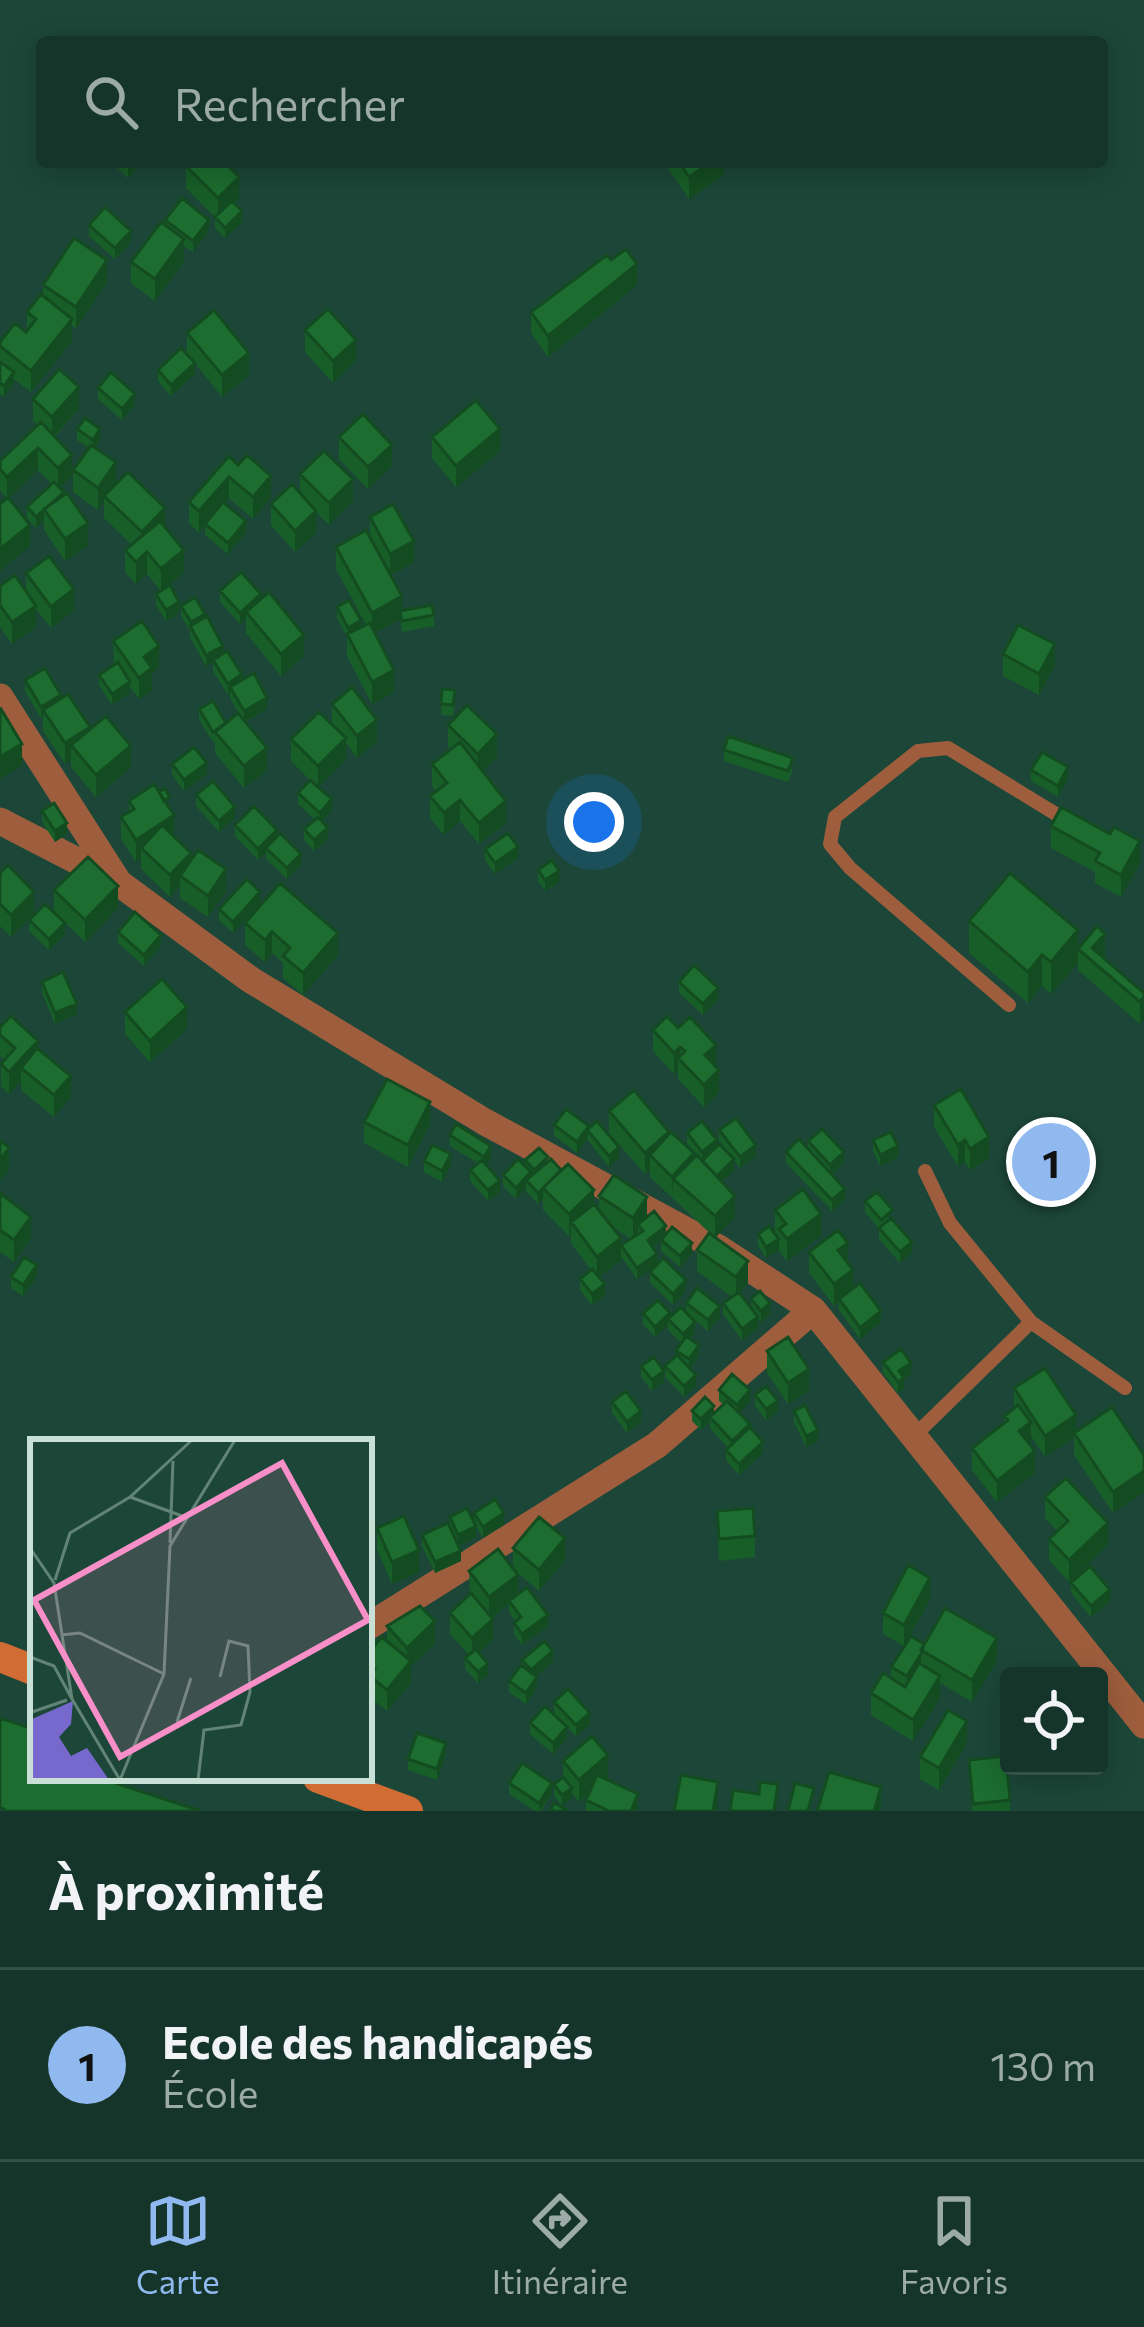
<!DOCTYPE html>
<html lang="fr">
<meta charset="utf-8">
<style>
:root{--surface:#15352a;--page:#1e3d32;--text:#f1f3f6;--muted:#9daba8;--line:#345047;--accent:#90b9f0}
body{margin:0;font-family:Commissioner,sans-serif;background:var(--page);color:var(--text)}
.controls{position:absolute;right:36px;bottom:36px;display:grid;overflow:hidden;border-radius:12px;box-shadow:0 6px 30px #0003}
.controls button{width:108px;height:108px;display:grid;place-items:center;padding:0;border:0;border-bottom:3px solid var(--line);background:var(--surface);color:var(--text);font:60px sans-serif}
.you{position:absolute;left:594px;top:822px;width:42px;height:42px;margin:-30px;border:9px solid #fff;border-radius:50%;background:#1a73e8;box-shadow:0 0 0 18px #1a73e833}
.badge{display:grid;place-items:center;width:78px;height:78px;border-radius:50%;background:var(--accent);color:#111;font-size:39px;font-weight:700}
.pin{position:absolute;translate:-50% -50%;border:6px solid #fff;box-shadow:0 3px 12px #0006}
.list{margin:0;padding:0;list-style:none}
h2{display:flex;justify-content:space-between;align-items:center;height:156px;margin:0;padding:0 48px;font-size:51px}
h2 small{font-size:39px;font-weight:400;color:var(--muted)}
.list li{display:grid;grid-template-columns:78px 1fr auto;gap:36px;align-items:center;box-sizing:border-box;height:192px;padding:0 48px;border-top:3px solid var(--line)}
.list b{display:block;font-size:45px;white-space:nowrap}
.list p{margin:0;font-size:39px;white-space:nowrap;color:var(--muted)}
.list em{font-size:39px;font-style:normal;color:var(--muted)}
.icon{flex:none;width:66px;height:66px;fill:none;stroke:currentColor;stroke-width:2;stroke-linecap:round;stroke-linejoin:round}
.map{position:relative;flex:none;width:1144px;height:1811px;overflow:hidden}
.search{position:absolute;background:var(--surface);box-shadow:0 6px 30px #0003;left:36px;right:36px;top:36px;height:132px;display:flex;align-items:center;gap:30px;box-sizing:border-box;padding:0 42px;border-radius:12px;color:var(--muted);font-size:45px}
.sheet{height:348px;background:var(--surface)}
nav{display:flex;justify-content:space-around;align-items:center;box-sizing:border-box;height:168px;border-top:3px solid var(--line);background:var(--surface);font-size:33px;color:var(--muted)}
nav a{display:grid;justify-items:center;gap:6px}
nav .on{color:var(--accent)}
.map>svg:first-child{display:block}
</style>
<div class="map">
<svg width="1144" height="1811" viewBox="0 0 1144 1811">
<rect width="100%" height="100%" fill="#1c4738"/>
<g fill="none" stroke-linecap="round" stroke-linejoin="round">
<path stroke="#9e5e3d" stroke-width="14" d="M1009 1005 850 868 830 844 835 817 918 751 948 748 1069 822
M925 1171 950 1223 1031 1322 1125 1388
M912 1438 1031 1322"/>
<path stroke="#9e5e3d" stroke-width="27" d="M0 697 119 883 251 980 485 1122 720 1249 813 1310 1144 1725
M0 821 114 880
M369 1626 657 1445 813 1310"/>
<path stroke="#d16d34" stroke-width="30" d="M0 1657 33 1670
M318 1778 408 1811"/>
</g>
<path fill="#185e28" d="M115 162H142L128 178 115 166Z
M668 162H724V175L689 199 668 168Z
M186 166 239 199 234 204 242 222 225 238 215 228V217L186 188Z
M165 220 209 230 193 252 184 246V261L155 301 131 283V262L165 225Z
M89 225 131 242 115 259 89 236Z
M611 260 637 285 548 357 531 333V312Z
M107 282 76 328 72 326V341L31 392 14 379V383L4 397 0 394V342L27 331V312L43 296V285Z
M305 330 356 361 333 383 305 352Z
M187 333 249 375 222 397 195 363V374L171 396 158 381V370L187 354Z
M98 388 135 405 122 420 98 399Z
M33 399 79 408 55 436 72 476 60 488 88 545 65 561 44 530V521L36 528 27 518V507L52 484 38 470 9 497 30 546 7 498 0 491V461L38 425 33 421Z
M77 429 100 440 95 448 116 484 165 527 184 572 164 589 179 613 166 621 156 605V594L161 591 147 574 136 584 125 572V550L132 545 104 518V500L98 510 73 492V470L89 448 77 440Z
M339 437 392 466 368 489 339 459Z
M432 437 500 451 456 487 432 458Z
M229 456 271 497 253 519 229 498 224 503 246 532 228 554 205 535V525L199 533 189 523V502Z
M300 474 353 501 329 525 316 512V533L295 552 271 525V504L300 493Z
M370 517 414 562 391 575 402 610 434 615V626L402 632 400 619 375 633 394 692 372 704 347 656V637L337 618V607L361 627 366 625 336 569V547L370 537Z
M26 573 74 610 51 628 36 609V627L12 644 0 627V586L26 591Z
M220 591 261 599 304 656 281 676 246 633V619L240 624 220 602Z
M181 606 205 618 223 654 267 709 245 722 267 770 244 788 215 753V741L213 742 199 720V709L226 723 242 718 230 698V693L228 695 213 671V662L206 666 190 637V631L181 616Z
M113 641 159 667 152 673V690L139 699 130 687V693L112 705 99 685V675L114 664Z
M1003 654 1055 665 1039 695 1003 676Z
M25 680 61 698 131 767 96 797 71 767V761L65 764 43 731V716L41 718 25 691Z
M442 689 455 701 453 716 441 715Z
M332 704 377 742 357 758 346 743V760L318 787 332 810 322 821 328 839 314 851 304 840V829L315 820 298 804V793L310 780 291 761V739L332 724Z
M448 725 497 756 482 772 506 823 479 844 460 821 444 835 430 818V796L436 791 432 786V764L451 749 448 747Z
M724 750 793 769 788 782 724 761Z
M172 764 207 774 184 791 172 775Z
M1031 770 1068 778 1058 797 1031 781Z
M196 795 235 818 219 832 196 806Z
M129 801 170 809 174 837 191 860 226 891 208 917 180 898V886L170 897 141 869V859L136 862 121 839V817L129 812Z
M42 811 67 834 55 842 42 822Z
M235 825 301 865 287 879 266 859V852L258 860 235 836Z
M1051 826 1140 863 1121 897 1095 883V872L1051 848Z
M485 849 518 858 495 874 485 860Z
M538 870 559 882 545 891 538 881Z
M0 873 34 914 11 937 0 926Z
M54 890 118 908 85 942 54 912Z
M260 903 233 933 219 920V909Z
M29 920 65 934 49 950 29 931Z
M969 921 1105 955 1103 957 1144 993 1140 1024 1078 970V963L1051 994 1042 986 1028 1003 969 953Z
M245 923 338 955 303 995 283 978V963L272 953 265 962 245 945Z
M118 932 161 946 144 966 118 943Z
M42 982 77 1014 55 1024 42 993Z
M679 982 718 999 703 1015 679 993Z
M125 1012 187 1029 150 1062 125 1034Z
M0 1027 71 1097 54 1117 21 1090V1081L9 1094 1 1086V1064L4 1060 0 1056Z
M653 1030 716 1067 719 1092 704 1107 678 1079V1071L674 1074 653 1051Z
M934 1105 989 1158 970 1170 965 1162 958 1166 934 1127Z
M609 1111 669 1132 694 1158 697 1156 687 1143V1133L717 1146 732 1157 719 1140V1130L756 1156 740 1168 734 1160V1170L722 1181 735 1217 715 1238 748 1282 740 1293 751 1308V1299L770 1314 761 1322 758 1318V1328L742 1340 723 1314V1303L732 1297 697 1271V1250L714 1237 650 1177V1170L645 1174 609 1133Z
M364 1122 430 1124 408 1167 364 1143Z
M554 1125 589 1128 619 1158 609 1167 587 1139 577 1153 554 1136Z
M450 1135 491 1157 486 1165 500 1192 488 1201 470 1181V1170L478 1163 450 1146Z
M873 1140 898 1157 880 1166 873 1151Z
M808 1141 844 1163 832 1174 845 1200 832 1211 786 1163V1152L808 1149Z
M525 1160 548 1161 599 1210V1196L647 1217 666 1234 692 1254 680 1267 661 1251V1240L652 1247 657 1264 686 1291 673 1305 650 1283V1272L656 1265 637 1279 621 1256V1245L631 1239 610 1225 621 1260 599 1277 605 1295 592 1305 580 1290V1279L591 1270 571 1243V1234L569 1236 543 1210V1199L538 1204 526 1191V1188L516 1199 503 1186V1175L525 1166Z
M424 1161 451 1165 442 1182 424 1172Z
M0 1193 31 1238 14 1262 0 1252Z
M865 1201 893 1220 912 1253 900 1263 879 1239V1229L865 1212Z
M775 1210 821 1236 787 1261 779 1251V1237L775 1231Z
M758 1234 779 1250 766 1258 758 1245Z
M809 1252 848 1263 853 1288 881 1322 860 1339 839 1310V1302L834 1306 809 1273Z
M37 1276 23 1296 11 1288V1277Z
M686 1303 720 1317 708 1331 689 1316 695 1333 690 1339 699 1356 690 1369 696 1386 684 1397 665 1377V1366L676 1356V1351L681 1343 668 1330V1325L655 1337 643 1324V1313L670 1318 686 1313Z
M767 1351 809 1391 788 1404 767 1373Z
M883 1362 911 1374 904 1379V1389L898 1393 883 1373Z
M641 1366 664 1382 652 1391 641 1377Z
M1014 1388 1076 1432 1144 1455 1113 1513 1074 1455V1438L1045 1457 1031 1436 1030 1445 1035 1473 997 1502 972 1470V1448L1004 1423V1416L1014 1408Z
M719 1390 750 1401 739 1413 763 1453 739 1475 726 1460V1450L728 1448 710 1428V1421L701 1430 692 1421V1411L714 1413 723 1404 719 1401Z
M755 1395 778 1412 766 1420 755 1406Z
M612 1402 641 1422 627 1433 612 1413Z
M794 1411 818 1441 806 1447 794 1422Z
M1045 1497 1108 1545 1069 1582 1049 1560V1539L1057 1531 1045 1518Z
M717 1511 755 1536V1557L719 1561Z
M474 1513 504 1524 483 1538 476 1526V1537L458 1546 461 1561 435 1573 422 1546V1535L450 1527V1517L474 1522Z
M377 1528 419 1572 392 1584 377 1549Z
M513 1548 565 1560 539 1591 514 1570 518 1594 548 1626 522 1645 514 1634V1623L516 1622 509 1612V1604L492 1617 493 1640 479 1653 488 1675 478 1683 465 1669V1658L469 1655 450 1634V1613L470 1594 469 1571 513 1569Z
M1071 1583 1110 1601 1091 1617 1071 1593Z
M930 1599 905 1644H924L997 1660 972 1702 940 1683V1698L913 1741 871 1715V1693L891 1677V1667L904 1646 883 1634V1613Z
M387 1626 435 1643 411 1666V1683L387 1711 370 1697 369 1685V1652L387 1641Z
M522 1660 553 1662 536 1676 537 1688 526 1704 509 1692V1681L522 1666Z
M554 1702 590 1724 576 1736 567 1727V1738L553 1754 530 1734V1723L566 1726 554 1713Z
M967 1743 939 1790 920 1779V1757Z
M446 1754 437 1780 408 1770V1759Z
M969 1760 1010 1800V1811H972Z
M563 1761 608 1777 606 1779 638 1811H586V1800L589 1793 579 1802 572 1793V1798L562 1806 554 1796V1785L563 1778Z
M509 1783 552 1794 541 1811H535L509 1794Z"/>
<path fill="#144c21" d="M133 162H142L128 178V167Z
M711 162H724V175L689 199V177Z
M239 177V199L218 220V198Z
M242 211V222L225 238V228Z
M209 220V230L193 252V241Z
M131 231V242L115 259V248Z
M184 239V261L155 301V279Z
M107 260V282L76 328V307Z
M637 264V285L548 357V336Z
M72 319V341L31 392V371Z
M356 340V361L333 383V361Z
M249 353V375L222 397V375Z
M195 363V374L171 396V385Z
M14 372V383L4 397V386Z
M79 387V408L52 438V417Z
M135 394V405L122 420V409Z
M100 429V440L93 451V440Z
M500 429V451L456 487V466Z
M392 445V466L368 489V467Z
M38 448V470L7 499V477Z
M72 455V476L58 490V468Z
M116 462V484L104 496V500L98 510V488Z
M271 476V497L253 519V497Z
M229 477V498L199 533V511Z
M353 479V501L329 525V503Z
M165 508V530L142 554V532Z
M44 510V521L36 528V517Z
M316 511V533L295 552V531Z
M246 521V532L228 554V543Z
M88 523V545L65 561V539Z
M30 525V546L0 571V549Z
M414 541V562L390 575V554Z
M184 550V572L161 591V569Z
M147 552V574L136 584V562Z
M74 589V610L51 628V607Z
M261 594V605L246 612V619L240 624V613Z
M402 596V618L400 611V619L372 634V613Z
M179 602V613L166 621V610Z
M36 606V627L12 644V622Z
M361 620V631L348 639V628Z
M304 635V656L281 676V654Z
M1055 644V665L1039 695V674Z
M159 646V667L152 673V690L139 699V678L144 657Z
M223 646V657L206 666V655Z
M394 670V692L372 704V682Z
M242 674V685L230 687V693L228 695V684Z
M130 682V693L112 705V694Z
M61 695V706L43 710V716L41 718V707Z
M267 698V709L244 722V711Z
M377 720V742L357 758V736Z
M90 727V749L71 745V761L65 764V743Z
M497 734V756L478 776V754Z
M346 738V760L318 788V766Z
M22 744V765L0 779V757Z
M131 746V767L96 797V775Z
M267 748V770L244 788V766Z
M207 763V774L184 791V780Z
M1068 767V778L1058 797V786Z
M332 799V810L320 824V813Z
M460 800V821L444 835V813Z
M506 801V823L479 844V823Z
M235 807V818L219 832V821Z
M174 815V837L141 848V859L136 862V840Z
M67 823V834L55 842V831Z
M328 828V839L314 851V840Z
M277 830V841L266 848V852L258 860V849Z
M1140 841V863L1121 897V875Z
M518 847V858L495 874V863Z
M191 853V875L180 876V886L170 897V875Z
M301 854V865L287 879V868Z
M226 869V891L208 917V896Z
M559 871V882L545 891V880Z
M118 886V908L85 942V920Z
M34 892V914L11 937V915Z
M260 892V903L233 933V922Z
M65 923V934L49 950V939Z
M1078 930V963L1051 994V962Z
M272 932V953L265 962V940Z
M338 933V955L303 995V973Z
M1105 934V955L1097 965 1092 948Z
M161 935V946L144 966V955Z
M1042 955V986L1028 1003V972Z
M718 988V999L703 1015V1004Z
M1144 997V1019L1140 1024V1002Z
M77 1004V1014L55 1024V1013Z
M187 1007V1029L150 1062V1041Z
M38 1041V1063L21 1068V1081L9 1094V1072Z
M716 1045V1066L705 1055Z
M680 1047V1060L678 1058V1071L674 1074V1053Z
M719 1070V1092L704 1107V1085Z
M71 1076V1097L54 1117V1095Z
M430 1102V1124L408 1167V1145Z
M589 1126 587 1139 577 1153V1142Z
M669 1132V1153L650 1155V1170L645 1174V1153Z
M989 1137V1158L970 1170V1149Z
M717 1140V1151L702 1163V1152Z
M965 1140V1162L958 1166V1145Z
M756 1145V1156L740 1168V1157Z
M491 1146V1157L484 1168V1157Z
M898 1146V1157L880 1166V1155Z
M619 1147V1158L609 1167V1156Z
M9 1148V1170L0 1181V1160Z
M844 1152V1163L830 1175V1165Z
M694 1153V1175L673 1179 672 1198V1177Z
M451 1154V1165L442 1182V1171Z
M734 1159V1170L712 1191V1181Z
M531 1172V1183L526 1180V1188L516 1199V1188Z
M500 1181V1192L488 1201V1190Z
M543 1188V1199L538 1204V1193Z
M845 1189V1200L832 1211V1200Z
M594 1190V1212L571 1222V1234L569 1236V1214Z
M735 1196V1217L715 1238V1216Z
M647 1197V1219L638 1224V1232L633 1240V1218Z
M821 1214V1236L787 1261V1239Z
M31 1217V1238L14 1262V1240Z
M666 1226V1237L648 1251V1240Z
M621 1238V1260L597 1278V1257Z
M779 1239V1250L766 1258V1247Z
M912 1242V1253L900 1263V1252Z
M692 1243V1254L680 1267V1256Z
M848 1243V1264L838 1250Z
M657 1254V1265L637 1279V1268Z
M748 1261V1282L736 1299V1277Z
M37 1265V1276L23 1296V1285Z
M853 1270V1291L834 1306V1284Z
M686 1280V1291L673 1305V1294Z
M605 1284V1295L592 1305V1294Z
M770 1303V1314L761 1322V1311Z
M720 1306V1317L708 1331V1320Z
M881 1311V1322L860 1339V1328Z
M670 1313 668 1325 655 1337V1327Z
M758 1317V1328L742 1340V1329Z
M695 1322V1333L683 1345V1334Z
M699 1345V1356L689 1370V1359Z
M911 1363V1374L904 1379V1389L898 1393 899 1371Z
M809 1369V1391L788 1404V1383Z
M664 1371V1382L652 1391V1380Z
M696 1375V1386L684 1397V1386Z
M750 1390V1401L737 1416V1405Z
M778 1401V1412L766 1420V1409Z
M714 1406V1417H710V1421L701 1430V1419Z
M641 1411V1422L627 1433V1422Z
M1076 1415V1436L1074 1433V1438L1045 1457V1436Z
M1031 1422V1444L1019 1453V1431Z
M818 1430V1441L806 1447V1436Z
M763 1442V1453L739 1475V1464Z
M1035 1451V1473L997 1502V1481Z
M1144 1471V1492L1113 1513V1492Z
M504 1513V1524L483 1538V1527Z
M1108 1523V1545L1069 1582V1560Z
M476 1526V1537L458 1546V1535Z
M565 1538V1560L539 1591V1570Z
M419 1550V1572L392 1584V1562Z
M461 1551V1561L435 1573V1562Z
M518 1575V1597L489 1619V1597Z
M930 1578V1599L904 1646V1625Z
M1110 1590V1601L1091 1617V1606Z
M548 1615V1626L522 1645V1634Z
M493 1619V1640L472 1659V1638Z
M435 1621V1643L411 1666V1683L387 1711V1690L407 1666V1648Z
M997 1638V1660L972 1702V1680Z
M553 1651V1662L531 1681V1670Z
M921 1654V1665L907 1687V1676Z
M488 1664V1675L478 1683V1672Z
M940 1676V1698L913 1741V1720Z
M537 1677V1688L526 1704V1693Z
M590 1713V1724L576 1736V1725Z
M967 1721V1743L939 1790V1768Z
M567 1727V1738L553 1754V1743Z
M446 1743V1754L437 1780V1769Z
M608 1755V1777L579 1802V1780Z
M718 1782 717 1811H713Z
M552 1783V1794L539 1811V1803Z
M881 1787V1809L880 1811H874Z
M572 1788V1798L562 1806V1795Z
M638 1794V1811H631Z"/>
<path fill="#1c6d2f" stroke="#144c21" stroke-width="3" d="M190 162H224L239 177 218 198 186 166Z
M679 162H711L689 177Z
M182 198 209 220 193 241 165 220Z
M232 201 242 211 225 228 215 217Z
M105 207 131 231 115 248 89 225Z
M161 222 184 239 155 279 131 262Z
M74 238 107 260 76 307 43 285Z
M626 249 637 264 548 336 531 312 607 255 611 260Z
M41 294 72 319 31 371 0 346V342L15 323 26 332 36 319 27 312Z
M328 309 356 340 333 361 305 330Z
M214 310 249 353 222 375 187 333Z
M181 348 195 363 171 385 158 370Z
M0 362 14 372 4 386 0 383Z
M59 369 79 387 52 417 33 399Z
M111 372 135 394 122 409 98 388Z
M476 400 500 429 456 466 432 437Z
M363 414 392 445 368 467 339 437Z
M85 418 100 429 93 440 77 429Z
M41 422 72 455 58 468 38 448 7 477 0 469V461Z
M91 445 116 462 98 488 73 470Z
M324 451 353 479 329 503 300 474Z
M247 455 271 476 253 497 229 477 199 511 189 502 229 456 238 465Z
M128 472 165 508 142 532 104 496Z
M54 482 64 492 36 517 27 507Z
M292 484 316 511 295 531 271 504Z
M67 493 88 523 65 539 44 509Z
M8 497 30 525 0 549V504Z
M223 502 246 521 228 543 205 524Z
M393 504 414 541 390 554 370 517Z
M160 521 184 550 161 569 147 552 136 562 125 550Z
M366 530 402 596 372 613 336 547Z
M49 556 74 589 51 607 26 573Z
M241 572 261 594 240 613 220 591Z
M15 575 36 606 12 622 0 605V586Z
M170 585 179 602 166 610 156 594Z
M269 592 304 635 281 654 246 612Z
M195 597 205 614 191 622 181 606Z
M349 600 361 620 348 628 337 607Z
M432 605 434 615 402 621 400 611Z
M207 616 223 646 206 655 190 626Z
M142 621 159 646 144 657 152 668 139 678 113 641Z
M370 623 394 670 372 682 347 634Z
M1018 625 1055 644 1039 674 1003 654Z
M227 651 242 674 228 684 213 660Z
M118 662 130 682 112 694 99 675Z
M45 668 61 695 41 707 25 680Z
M254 673 267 698 244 711 230 687Z
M352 687 377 720 357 736 332 704Z
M442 689 455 690 453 705 441 704Z
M68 694 90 727 65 743 43 710Z
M213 701 226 723 213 732 199 709Z
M467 705 497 734 478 754 448 725Z
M1 709 22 744 0 757V710Z
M319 712 346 738 318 766 291 739Z
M238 713 267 748 244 766 215 732Z
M106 716 131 746 96 775 71 745Z
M728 736 793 758 788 771 724 750Z
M460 742 506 801 479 823 460 800 444 813 430 796 447 783 432 764Z
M194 747 207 763 184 780 172 764Z
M1042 752 1068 767 1058 786 1031 770Z
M310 780 332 799 320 813 298 793Z
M213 781 235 807 219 821 196 795Z
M154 784 174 815 136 840 121 817 134 809 129 801Z
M164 788 170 797 164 801 159 792Z
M54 803 67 823 55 831 42 811Z
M254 806 277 830 258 849 235 825Z
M1061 807 1110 834 1114 827 1140 841 1121 875 1095 861 1100 853 1051 826Z
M318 817 328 828 314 840 304 829Z
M162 825 191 853 170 875 141 848Z
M280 833 301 854 287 868 266 848Z
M508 833 518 847 495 863 485 849Z
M198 850 226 869 208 896 180 876Z
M88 857 118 886 85 920 54 890Z
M552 860 559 871 545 880 538 870Z
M8 865 34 892 11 915 0 904V873Z
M1010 873 1078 930 1051 962 1042 955 1028 972 969 921Z
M247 879 260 892 233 922 219 909Z
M280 883 338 933 303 973 283 956 290 948 272 932 265 940 245 923Z
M45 904 65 923 49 939 29 920Z
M135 912 161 935 144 955 118 932Z
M1097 926 1105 934 1092 948 1144 993V997L1140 1002 1078 949Z
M694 965 718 988 703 1004 679 982Z
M63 972 77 1004 55 1013 42 982Z
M162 979 187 1007 150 1041 125 1012Z
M11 1016 38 1041 9 1072 1 1064 15 1048 0 1035V1027Z
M667 1016 678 1028 690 1017 716 1045 705 1055 719 1070 704 1085 678 1058 685 1051 680 1047 674 1053 653 1030Z
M37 1048 71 1076 54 1095 21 1068Z
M387 1079 430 1102 408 1145 364 1122Z
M961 1089 989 1137 970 1149 965 1140 958 1145 934 1105Z
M634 1090 669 1132 645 1153 609 1111Z
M566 1109 589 1126 577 1142 554 1125Z
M736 1118 756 1145 740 1157 719 1130Z
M597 1121 619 1147 609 1156 587 1130Z
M702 1121 717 1140 702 1152 687 1133Z
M456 1124 491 1146 484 1157 450 1135Z
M822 1129 844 1152 830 1165 808 1141Z
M671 1132 694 1153 672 1177 650 1155Z
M891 1132 898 1146 880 1155 873 1140Z
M799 1139 845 1189 832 1200 786 1152Z
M0 1140 9 1148 0 1160Z
M719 1144 734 1159 717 1176 702 1161Z
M432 1145 451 1154 442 1171 424 1161Z
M539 1148 548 1157 534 1170 525 1160Z
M697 1155 735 1196 715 1216 673 1179Z
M518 1159 531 1172 516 1188 503 1175Z
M551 1159 561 1170 538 1193 526 1180Z
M482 1160 500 1181 488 1190 470 1170Z
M568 1164 594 1190 569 1214 543 1188Z
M614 1175 647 1197 633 1218 599 1196Z
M803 1189 821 1214 787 1239 779 1229 786 1224 775 1210Z
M877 1192 893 1210 881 1220 865 1201Z
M0 1193 31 1217 14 1240 0 1230Z
M594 1204 621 1238 597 1257 571 1222Z
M654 1211 666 1226 648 1240 657 1254 637 1268 621 1245 643 1231 638 1224Z
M891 1218 912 1242 900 1252 879 1228Z
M769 1226 779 1239 766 1247 758 1234Z
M672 1227 692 1243 680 1256 661 1240Z
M838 1230 848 1243 838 1250 853 1270 834 1284 809 1252Z
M709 1233 748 1261 736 1277 697 1250Z
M24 1257 37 1265 23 1285 11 1277Z
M663 1258 686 1280 673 1294 650 1272Z
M592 1269 605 1284 592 1294 580 1279Z
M860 1283 881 1311 860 1328 839 1299Z
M697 1288 720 1306 708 1320 686 1303Z
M760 1291 770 1303 761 1311 751 1299Z
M739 1292 758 1317 742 1329 723 1303Z
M658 1300 670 1313 655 1327 643 1313Z
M681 1307 695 1322 683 1334 668 1319Z
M686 1336 699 1345 689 1359 676 1351Z
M788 1337 809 1369 788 1383 767 1351Z
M901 1349 911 1363 899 1371 904 1378 898 1382 883 1362Z
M677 1355 696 1375 684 1386 665 1366Z
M654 1357 664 1371 652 1380 641 1366Z
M1045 1368 1076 1415 1045 1436 1014 1388Z
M732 1374 750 1390 737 1405 719 1390Z
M766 1386 778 1401 766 1409 755 1395Z
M626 1391 641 1411 627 1422 612 1402Z
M705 1397 714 1406 701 1419 692 1411Z
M727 1401 750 1424 732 1441 710 1417Z
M805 1405 818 1430 806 1436 794 1411Z
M1018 1405 1031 1422 1019 1431 1035 1451 997 1481 972 1448 1008 1420 1004 1416Z
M1112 1407 1144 1455V1471L1113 1492 1074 1433Z
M750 1427 763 1442 739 1464 726 1450Z
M1066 1478 1108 1523 1069 1560 1049 1539 1068 1521 1045 1497Z
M495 1499 504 1513 483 1527 474 1513Z
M467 1508 476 1526 458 1535 450 1517Z
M753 1508 755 1536 719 1539 717 1511Z
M404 1516 419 1550 392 1562 377 1528Z
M539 1517 565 1538 539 1570 513 1548Z
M448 1523 461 1551 435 1562 422 1535Z
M498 1549 518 1575 489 1597 469 1571Z
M908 1565 930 1578 904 1625 883 1613Z
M1090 1566 1110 1590 1091 1606 1071 1583Z
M527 1587 548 1615 522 1634 514 1623 521 1617 509 1601Z
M471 1593 493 1619 472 1638 450 1613Z
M420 1606 435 1621 407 1648 387 1626Z
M945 1608 997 1638 972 1680 921 1650Z
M911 1636 924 1644 921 1654 907 1676 891 1667Z
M382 1637 411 1661 387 1690 370 1676 375 1669 369 1664V1652Z
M544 1641 553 1651 531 1670 522 1660Z
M476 1649 488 1664 478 1672 465 1658Z
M919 1663 940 1676 913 1720 871 1693 883 1673 905 1687Z
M521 1665 537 1677 526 1693 509 1681Z
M568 1689 590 1713 576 1725 554 1702Z
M545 1706 567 1727 553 1743 530 1723Z
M948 1710 967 1721 939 1768 920 1757Z
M0 1718 33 1729V1778H100L201 1811H7L0 1807Z
M417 1733 446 1743 437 1769 408 1759Z
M592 1736 608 1755 579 1780 563 1761Z
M1006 1756 1010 1800 973 1804 969 1760Z
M522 1763 552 1783 539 1803 509 1783Z
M829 1772 881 1787 874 1811H817Z
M597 1775 638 1794 631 1811H609L586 1800Z
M681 1775 718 1782 713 1811H674Z
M563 1777 572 1788 562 1795 554 1785Z
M760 1782 778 1784 774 1811H730L733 1790 759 1794Z
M795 1783 814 1788 808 1811H788Z
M554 1803 569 1811H550Z"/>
<g transform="translate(30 1439)">
<rect width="342" height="342" fill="#1c4738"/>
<path d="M43 262 41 285 29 298 41 317 57 309 79 341H0V281Z" fill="#7768ce"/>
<path fill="none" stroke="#618477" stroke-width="3" d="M100 58 155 78M140 104 143 22M0 109 24 144 42 260 90 341M25 141 40 94 100 58 162 1M31 196 50 194 134 235M0 218 24 227 42 260M2 273 37 261M147 283 161 239M90 341 134 235 140 107 205 1M168 341 174 291 211 286 220 253 218 207 199 202 190 238"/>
<path fill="#f98fc8" fill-opacity="0.15" stroke="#f98fc8" stroke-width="6" d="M252 24 338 181 90 318 4 161Z"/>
<rect width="342" height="342" fill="none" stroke="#c9e0d6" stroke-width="6"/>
</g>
</svg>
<div class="controls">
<button><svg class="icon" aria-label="locate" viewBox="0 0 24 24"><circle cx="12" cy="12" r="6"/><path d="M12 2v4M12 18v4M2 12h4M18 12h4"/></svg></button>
</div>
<div class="you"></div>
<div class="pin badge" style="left:1051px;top:1162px">1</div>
<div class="search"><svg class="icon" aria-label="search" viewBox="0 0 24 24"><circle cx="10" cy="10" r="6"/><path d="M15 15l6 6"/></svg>Rechercher</div>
</div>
<section class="sheet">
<h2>À proximité<small></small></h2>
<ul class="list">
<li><span class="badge">1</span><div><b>Ecole des handicapés</b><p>École</p></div><em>130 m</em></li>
</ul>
</section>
<nav>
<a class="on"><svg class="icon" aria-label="map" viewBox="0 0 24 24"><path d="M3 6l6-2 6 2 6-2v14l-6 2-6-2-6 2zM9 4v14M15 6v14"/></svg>Carte</a>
<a><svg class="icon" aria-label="directions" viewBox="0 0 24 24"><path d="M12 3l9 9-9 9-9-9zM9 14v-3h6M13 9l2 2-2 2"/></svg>Itinéraire</a>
<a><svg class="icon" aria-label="saved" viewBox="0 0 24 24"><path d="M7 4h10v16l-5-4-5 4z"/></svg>Favoris</a>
</nav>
